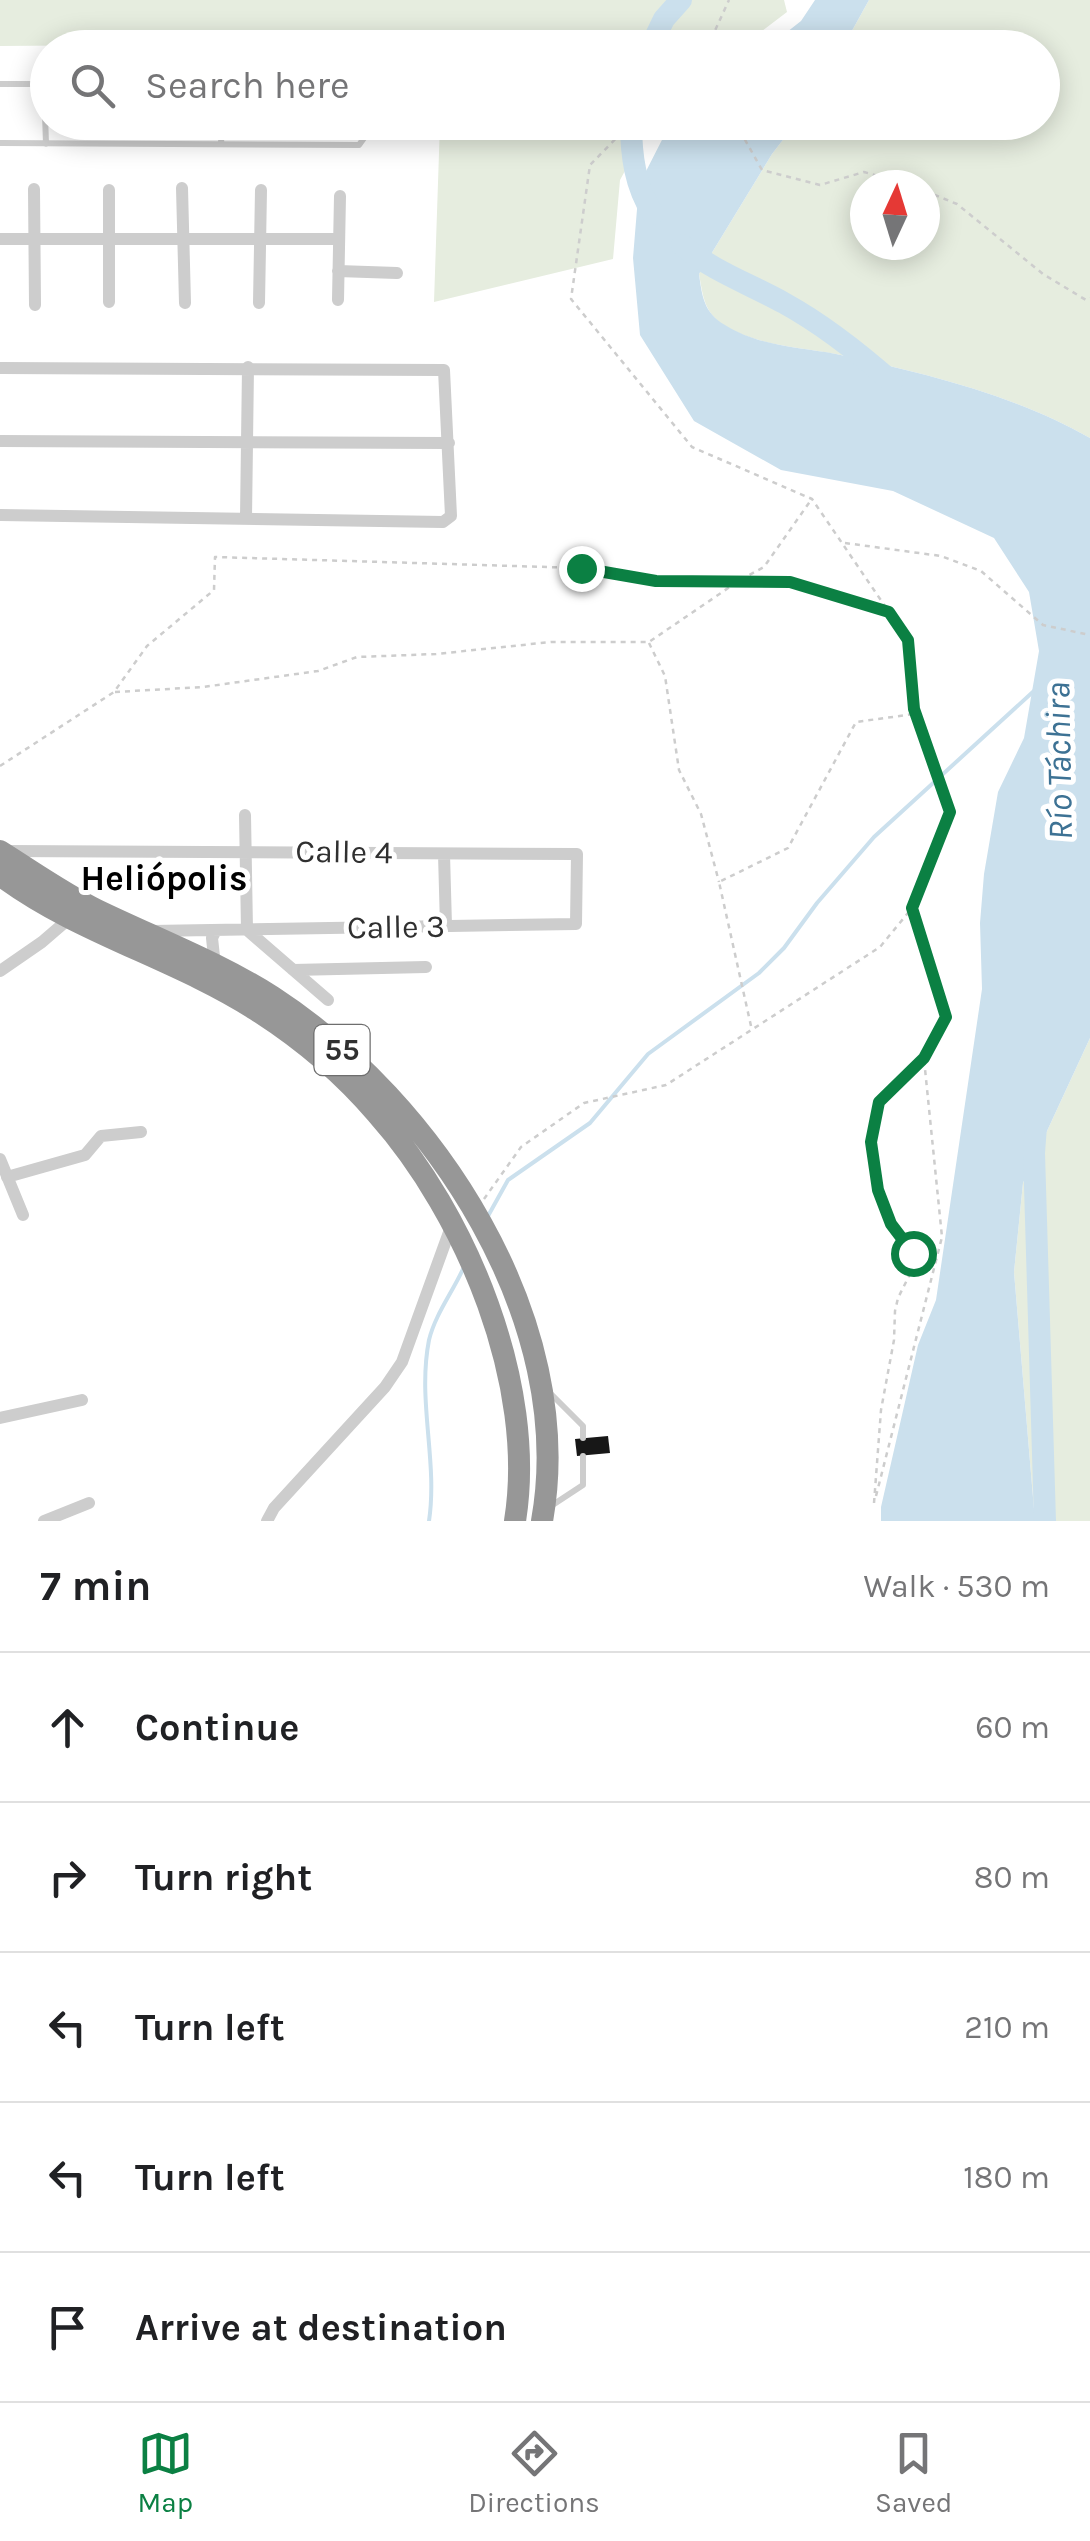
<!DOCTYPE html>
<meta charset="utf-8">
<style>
:root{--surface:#fff;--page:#f6f6f6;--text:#202124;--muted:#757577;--line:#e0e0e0;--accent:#0b8043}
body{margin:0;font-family:Karla,sans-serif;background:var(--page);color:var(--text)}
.compass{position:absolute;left:850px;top:170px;width:90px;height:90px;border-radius:50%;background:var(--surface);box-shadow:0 5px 25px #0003;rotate:4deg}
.stop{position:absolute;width:30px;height:30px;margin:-22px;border:8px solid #0b8043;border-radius:50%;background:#fff}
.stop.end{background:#0b8043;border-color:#fff;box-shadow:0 2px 10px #0008}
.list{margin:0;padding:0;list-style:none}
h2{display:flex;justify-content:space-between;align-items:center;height:130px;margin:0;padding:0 40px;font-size:42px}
h2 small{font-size:32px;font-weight:400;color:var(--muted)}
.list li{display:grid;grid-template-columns:65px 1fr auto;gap:30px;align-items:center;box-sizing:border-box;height:150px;padding:0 40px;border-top:2px solid var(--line)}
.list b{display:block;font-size:38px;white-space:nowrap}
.list em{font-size:32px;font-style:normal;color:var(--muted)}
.icon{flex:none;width:55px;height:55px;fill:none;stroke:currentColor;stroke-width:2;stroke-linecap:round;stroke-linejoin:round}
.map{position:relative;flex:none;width:1090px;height:1521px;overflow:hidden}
.search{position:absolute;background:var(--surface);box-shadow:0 5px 25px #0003;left:30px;right:30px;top:30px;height:110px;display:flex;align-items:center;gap:25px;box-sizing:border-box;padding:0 35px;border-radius:55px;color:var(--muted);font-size:38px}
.sheet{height:880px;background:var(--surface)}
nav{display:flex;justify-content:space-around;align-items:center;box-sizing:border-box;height:140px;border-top:2px solid var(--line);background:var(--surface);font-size:28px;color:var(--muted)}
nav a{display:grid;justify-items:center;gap:5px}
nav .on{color:var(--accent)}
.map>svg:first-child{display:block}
</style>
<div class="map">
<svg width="1090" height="1521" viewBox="0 0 1090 1521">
<rect width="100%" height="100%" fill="#fff"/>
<path fill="#e6eddf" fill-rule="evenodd" d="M0 0H784L787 12 741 47 394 48 389 43 0 46Z
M869 0H1090V438C1016 395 920 372 836 354 799 347 759 346 725 326 704 313 703 296 699 274L772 154 796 123 1042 122V48L843 47ZM865 185H925V245H865Z
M440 123H651L620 180 613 259 434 302Z
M1090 1038V1521H1035L1014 1272 1023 1183Z"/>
<path fill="#cbe0ed" d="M815 0H869L843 47H768L801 21Z
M678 122 796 123 772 154 699 274C702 296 704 313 725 325 758 346 799 347 836 354 920 372 1016 395 1090 438V1038L1023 1183 1014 1272 1035 1521H881V1507L918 1345 936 1300 982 989 980 923 984 874 998 792 1024 738 1039 651 1029 592 994 538 893 491 781 470 694 421 640 335 633 258 639 185 666 132Z"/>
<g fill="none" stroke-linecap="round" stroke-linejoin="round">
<path stroke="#cbe0ed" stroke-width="4" d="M488 1216 508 1180 590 1123 648 1054 759 973 784 948 817 903 874 837 1035 690
M429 1521C438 1461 417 1401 429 1340 435 1315 452 1293 463 1269"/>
<path stroke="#cbe0ed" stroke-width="22" d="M650 48 664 19 681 0
M631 122C631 156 635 186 653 214
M682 245C712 271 750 284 784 303 824 325 858 352 892 382
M1036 1126 1034 1153 1045 1521"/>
</g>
<path fill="#171717" d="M608 1436 610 1453 577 1456 575 1439Z"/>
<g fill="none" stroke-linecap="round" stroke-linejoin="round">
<path stroke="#cdcdcd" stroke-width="2.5" stroke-dasharray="5 5" stroke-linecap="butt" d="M707 48 729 0
M735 122 762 170 820 185 864 172 909 185
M925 191 957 204 1043 274 1086 300 1090 298
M845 543 941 556 981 571 1043 625 1090 635
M649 643 665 676 679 770 701 814 719 882
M115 692 203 687 318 671 357 657 436 654 551 642H649L740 580 790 582 889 612
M0 766 114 692 147 646 214 590 215 557 581 568 656 581 740 580 764 567 811 500
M751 1026 719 882 788 848 856 722 914 714
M484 1199 521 1147 584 1103 666 1085 880 947 912 908 950 812 914 709 908 640 812 499 692 447 571 299 590 165 632 122
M876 1496 942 1237 924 1059
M874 1503 881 1410 894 1340 895 1311 898 1298 916 1262C911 1245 899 1238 891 1224 875 1197 864 1131 879 1102 889 1084 911 1073 924 1058 933 1047 940 1031 946 1017L912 908"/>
<path stroke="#cdcdcd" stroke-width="6" d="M0 84H46
M44 84 46 144
M0 143 359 145 364 138 363 122
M221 144 222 122
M550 1393 583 1426V1438
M548 1508 583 1485V1456"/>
<path stroke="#cdcdcd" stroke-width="12" d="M182 188 185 303
M34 189 35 305
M109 190V302
M0 239H339
M338 271 397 273
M338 300 340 196
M259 303 261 190
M0 368 444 370 451 516 443 522 0 515
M0 441 449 443
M246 518 248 367
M245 815 247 930 328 1000
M6 851 577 854 576 924 152 931
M444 854 446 926
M215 966 212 938 216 930
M293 970 426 967
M0 971 42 942 71 917
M0 1159 23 1215
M7 1177 85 1155 101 1136 141 1132
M0 1418 82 1400
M44 1521 89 1503
M267 1521 274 1508 385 1387 402 1362 452 1224"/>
<path stroke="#979797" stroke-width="22" d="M0 851C32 871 63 893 97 910 155 938 218 962 273 997 434 1102 578 1321 542 1521
M0 875C77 933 175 958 256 1010 300 1038 343 1074 377 1114 467 1215 537 1385 515 1521"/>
</g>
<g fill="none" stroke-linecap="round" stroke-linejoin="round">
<path stroke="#0b8043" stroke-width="12" d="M581 568 656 581 790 582 889 612 908 640 914 709 950 812 912 908 946 1017 924 1058 879 1102 871 1142 878 1190 891 1224 913 1253"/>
</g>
<g text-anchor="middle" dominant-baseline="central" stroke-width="10" stroke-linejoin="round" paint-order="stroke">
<rect fill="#fff" stroke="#6e6e6e" stroke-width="2.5" x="314.5" y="1025" width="55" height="50" rx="8"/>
<g font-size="30" font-weight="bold" fill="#303030">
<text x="342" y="1050">55</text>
</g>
<g font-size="32" fill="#303030" stroke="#fff">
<text transform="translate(344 852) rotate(1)">Calle 4</text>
<text transform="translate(396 927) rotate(-1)">Calle 3</text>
</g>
<g font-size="35" font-style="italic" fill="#3d7294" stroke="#fff">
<text transform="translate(1059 761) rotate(-91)">Río Táchira</text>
</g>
<g font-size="35" font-weight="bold" fill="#000" stroke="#fff">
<text x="164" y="878">Heliópolis</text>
</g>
</g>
</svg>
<svg class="compass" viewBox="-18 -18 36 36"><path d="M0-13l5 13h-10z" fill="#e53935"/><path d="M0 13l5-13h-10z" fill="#757577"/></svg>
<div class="stop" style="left:913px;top:1253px"></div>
<div class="stop end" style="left:581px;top:568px"></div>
<div class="search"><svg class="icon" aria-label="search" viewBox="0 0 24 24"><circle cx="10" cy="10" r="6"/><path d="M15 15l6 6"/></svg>Search here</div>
</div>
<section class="sheet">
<h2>7 min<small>Walk · 530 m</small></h2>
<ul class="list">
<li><svg class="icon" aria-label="ahead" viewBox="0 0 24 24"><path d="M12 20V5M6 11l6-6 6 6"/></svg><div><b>Continue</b></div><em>60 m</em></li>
<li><svg class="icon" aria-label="right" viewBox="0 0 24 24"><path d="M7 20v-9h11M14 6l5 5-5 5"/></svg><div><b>Turn right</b></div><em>80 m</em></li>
<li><svg class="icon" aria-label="left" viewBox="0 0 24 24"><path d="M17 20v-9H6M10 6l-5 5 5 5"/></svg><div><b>Turn left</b></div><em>210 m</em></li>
<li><svg class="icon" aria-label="left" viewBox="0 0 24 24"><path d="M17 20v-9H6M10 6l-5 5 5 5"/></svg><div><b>Turn left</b></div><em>180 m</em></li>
<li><svg class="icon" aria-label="arrive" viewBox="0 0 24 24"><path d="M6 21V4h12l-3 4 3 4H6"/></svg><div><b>Arrive at destination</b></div></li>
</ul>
</section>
<nav>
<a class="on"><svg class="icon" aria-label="map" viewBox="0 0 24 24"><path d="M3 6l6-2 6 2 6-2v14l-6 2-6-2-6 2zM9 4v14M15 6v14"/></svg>Map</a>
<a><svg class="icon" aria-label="directions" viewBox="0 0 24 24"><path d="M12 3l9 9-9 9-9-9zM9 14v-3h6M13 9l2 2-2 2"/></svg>Directions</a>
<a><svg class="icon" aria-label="saved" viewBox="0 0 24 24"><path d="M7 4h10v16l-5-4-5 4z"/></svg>Saved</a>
</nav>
